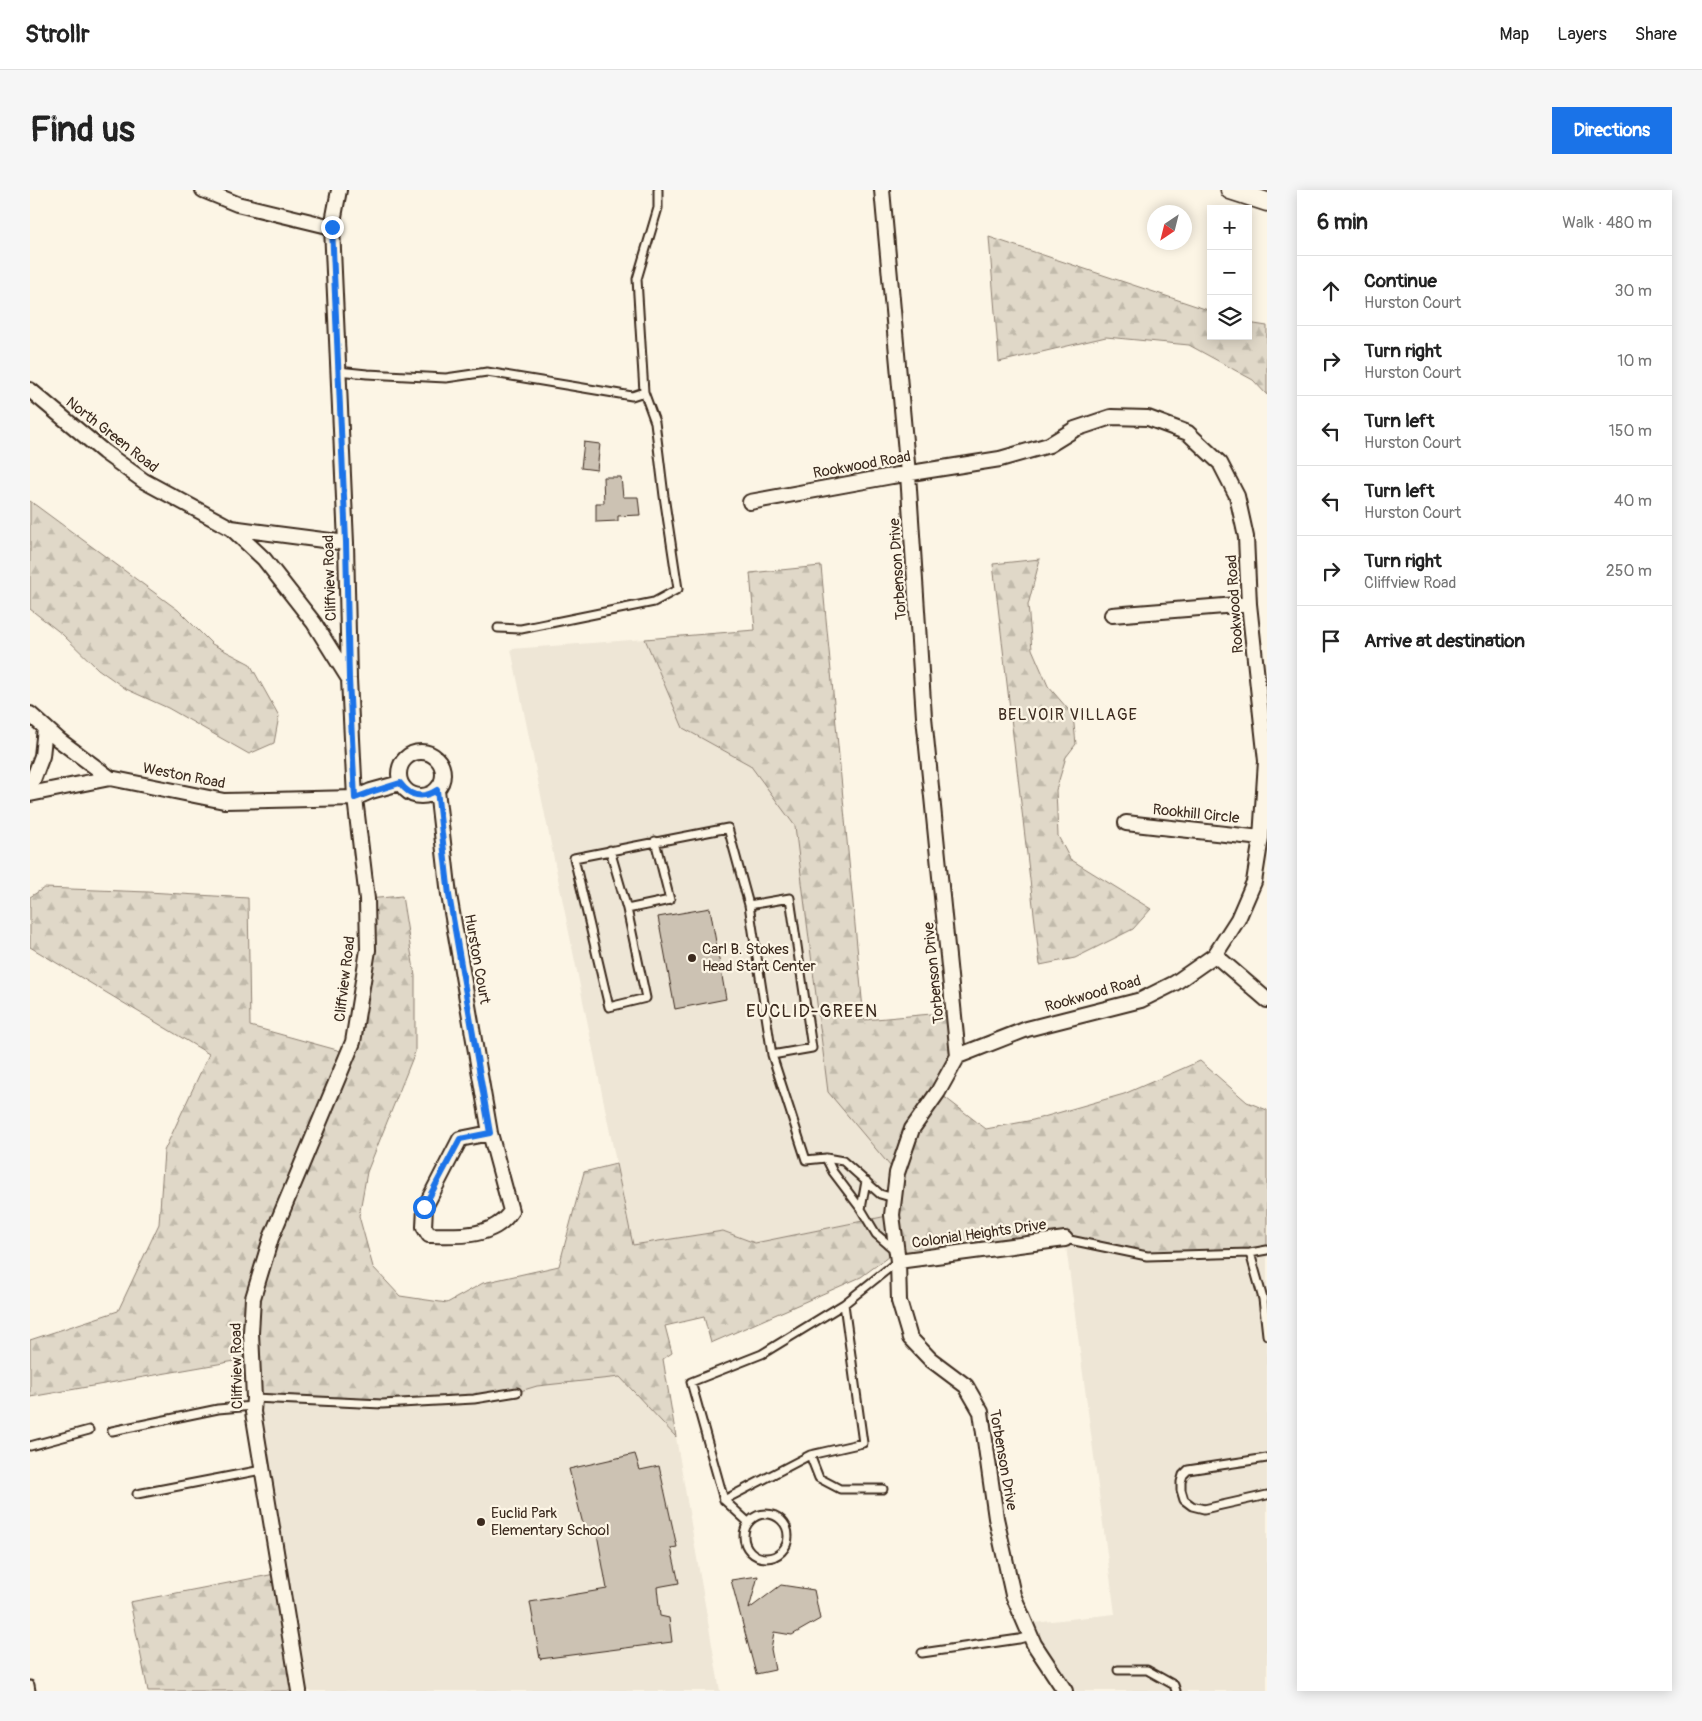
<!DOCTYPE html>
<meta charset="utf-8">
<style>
:root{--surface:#fff;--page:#f6f6f6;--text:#222;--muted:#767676;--line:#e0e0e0;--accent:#1a73e8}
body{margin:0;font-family:Pangolin,sans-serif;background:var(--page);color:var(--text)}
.controls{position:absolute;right:15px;top:15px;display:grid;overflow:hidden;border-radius:0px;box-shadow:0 2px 12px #0003}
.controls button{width:45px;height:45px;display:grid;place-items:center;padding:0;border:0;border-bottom:1px solid var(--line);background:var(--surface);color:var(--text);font:25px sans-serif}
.compass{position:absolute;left:1117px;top:15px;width:45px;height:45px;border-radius:50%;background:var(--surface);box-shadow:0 2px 12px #0003;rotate:215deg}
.stop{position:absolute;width:15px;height:15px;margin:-11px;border:4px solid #1a73e8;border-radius:50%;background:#fff}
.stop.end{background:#1a73e8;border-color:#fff;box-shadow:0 1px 5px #0008}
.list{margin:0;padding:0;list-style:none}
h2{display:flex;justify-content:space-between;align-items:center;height:65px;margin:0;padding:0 20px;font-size:21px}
h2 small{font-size:16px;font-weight:400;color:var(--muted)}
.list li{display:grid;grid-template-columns:32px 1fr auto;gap:15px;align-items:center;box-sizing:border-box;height:70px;padding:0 20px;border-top:1px solid var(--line)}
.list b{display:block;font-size:19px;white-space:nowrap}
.list p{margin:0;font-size:16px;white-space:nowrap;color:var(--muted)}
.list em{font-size:16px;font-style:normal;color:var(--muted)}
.icon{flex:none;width:28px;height:28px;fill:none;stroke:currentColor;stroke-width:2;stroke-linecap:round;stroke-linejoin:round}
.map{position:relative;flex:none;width:1237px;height:1501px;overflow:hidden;border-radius:0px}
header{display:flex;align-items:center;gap:30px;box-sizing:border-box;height:70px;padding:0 25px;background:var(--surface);border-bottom:1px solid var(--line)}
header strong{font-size:24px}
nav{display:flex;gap:28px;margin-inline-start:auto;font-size:18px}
.intro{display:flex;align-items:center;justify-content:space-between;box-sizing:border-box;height:120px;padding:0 30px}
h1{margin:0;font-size:35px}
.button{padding:12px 22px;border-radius:0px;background:var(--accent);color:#fff;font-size:18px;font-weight:700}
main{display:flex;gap:30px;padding:0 30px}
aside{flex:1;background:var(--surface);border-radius:0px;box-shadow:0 2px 12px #0003}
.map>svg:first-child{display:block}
</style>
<header>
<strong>Strollr</strong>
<nav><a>Map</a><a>Layers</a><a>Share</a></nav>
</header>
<div class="intro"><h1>Find us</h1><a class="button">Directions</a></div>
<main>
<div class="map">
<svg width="1237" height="1501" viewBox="0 0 1237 1501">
<defs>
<pattern id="forest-firs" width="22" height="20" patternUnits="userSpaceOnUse" patternTransform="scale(1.25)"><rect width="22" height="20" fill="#e0d8c8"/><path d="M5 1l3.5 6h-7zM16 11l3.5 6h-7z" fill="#c1baab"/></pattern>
</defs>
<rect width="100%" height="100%" fill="#fcf5e5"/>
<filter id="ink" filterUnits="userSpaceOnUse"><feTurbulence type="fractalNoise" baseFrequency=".02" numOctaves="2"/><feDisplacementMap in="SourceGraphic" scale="10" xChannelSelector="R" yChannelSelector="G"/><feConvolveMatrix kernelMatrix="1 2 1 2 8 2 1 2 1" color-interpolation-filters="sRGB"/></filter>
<g filter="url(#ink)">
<path fill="#eee6d6" d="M615 449 653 538 720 575 765 636 798 901 867 983 862 1025 725 1053 693 1041 603 1055 481 459Z
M1035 1049 1237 1060V1501H1035L995 1434 1085 1424Z
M625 1126 690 1501H269L224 1208Z"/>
<path fill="url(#forest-firs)" stroke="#8e8173" d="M959 47 1181 121V146H1218V133L1237 136V205L1223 190 1159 155 1076 147 969 172Z
M0 311 148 420 182 454 220 474 249 526 244 553 219 564 138 518 96 499 68 479 32 444 0 419Z
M1010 369 998 415 1002 459 1018 496 1043 525 1046 554 1036 567 1026 600 1028 646 1040 669 1121 719 1103 739 1045 768 1010 775 963 374Z
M791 376 834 830 924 822 928 866 908 902 956 939 1003 930 1094 904 1170 871 1217 912 1237 920V1060L1117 1066 1035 1049 868 1071 866 1061 831 1087 681 1153 674 1127 635 1136 642 1163 633 1169 646 1247 590 1187 507 1196 487 1202 352 1214 224 1208 222 1168 0 1207V1150L88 1121 129 1034 134 961 179 864 0 757V707L14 698 118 702 218 708 220 836 318 863 323 852 337 709 372 706 385 786V862L337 982 329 1026 343 1077 370 1106 417 1113 453 1093 529 1076 554 982 586 974 603 1055 693 1041 725 1053 862 1025 866 983 798 902 765 636 720 575 653 538 615 449 725 440 720 383Z
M250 1383 269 1501H118L100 1412Z"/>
<path fill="#ccc2b3" stroke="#3b2a1e" d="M554 252 570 254 567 280 551 278Z
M573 287H591L593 307H608L610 325 588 326V331L566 332V313H574Z
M680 718 696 809 645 819 628 727Z
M605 1264 610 1280 629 1276 647 1357 641 1358 649 1393 627 1397 630 1426 639 1428 642 1452 510 1469 500 1412 577 1399 567 1344 556 1346 539 1279Z
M728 1386 719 1419 751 1395 784 1400 790 1429 762 1445 744 1442 741 1459 745 1480 726 1484 701 1390Z"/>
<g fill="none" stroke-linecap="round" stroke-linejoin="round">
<defs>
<path id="service" d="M308 181 337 184 416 188 457 182 602 206 614 202 607 89 628 18V0
M468 438 491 439 624 412 648 399 634 306 625 232 614 202
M625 651 640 710 597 719 616 808 579 817 544 668 698 638 719 715
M580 660 597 719
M742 865 782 858 760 708 719 715 742 865 776 970 796 968 813 971 850 1004 864 1008
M796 968 803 982 831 1019 846 1044 866 1061
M831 1019 836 991
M1035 1049 1117 1066 1220 1063 1237 1060
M1220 1063 1233 1109 1237 1145
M814 1114 732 1164 661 1192 694 1310 780 1265 833 1253 814 1114 868 1071
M224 1208 352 1214 444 1209 487 1202
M82 1241 188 1219 223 1216
M0 1256 59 1240
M780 1265 789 1288 810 1299H853
M1237 1268 1158 1280 1153 1285 1151 1292V1300L1154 1310 1162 1316 1174 1319 1237 1305
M107 1304 232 1280
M694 1310 718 1332
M714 1346a22 22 0 1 1 44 0a22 22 0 1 1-44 0Z
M892 1463 989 1449 1000 1446
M1088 1480H1117L1144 1495 1146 1501
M0 1495 1 1501"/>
<path id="minor" d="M173 0 207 14 302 37
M852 0 878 284 894 527 928 866 908 902 882 939 867 983 862 1025 868 1071 869 1111 880 1148 900 1169 936 1196 951 1222 966 1328 983 1405 1004 1454 1035 1501
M0 200 74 262 114 291 201 338 234 369 284 433 319 489
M720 312 862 286 970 269 1019 255 1045 239 1081 227 1118 228 1158 243 1190 273 1207 306 1216 347 1219 414 1236 571 1231 648 1224 692 1208 729 1185 765 1145 793 1111 810 997 839 928 866
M201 338 316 353
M1082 425 1219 414
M0 524 29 550 80 588 194 611 325 608 341 601 370 593
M369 584a22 22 0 1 1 44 0a22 22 0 1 1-44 0Z
M0 598 12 566 15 538
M407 600 419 705 460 943 481 1021C464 1048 428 1046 399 1045L394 1037 395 1017 430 949 460 943
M0 604 80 588
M1096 633 1231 648
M1185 765 1237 810
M868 1071 1035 1049
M269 1501 223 1222 224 1208 221 1143 223 1108 241 1048 323 852 338 760 337 709 325 608 319 489 316 353 302 37 309 0"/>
<path id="tertiary" d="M1200 0 1237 12"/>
</defs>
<use href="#service" stroke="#3b2a1e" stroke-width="11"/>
<use href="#minor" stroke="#3b2a1e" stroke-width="18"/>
<use href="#tertiary" stroke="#3b2a1e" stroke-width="21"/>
<use href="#service" stroke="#fcf5e5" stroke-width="7"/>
<use href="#minor" stroke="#fcf5e5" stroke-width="14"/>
<use href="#tertiary" stroke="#fcf5e5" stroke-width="18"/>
</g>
</g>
<g fill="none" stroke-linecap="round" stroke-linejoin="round" filter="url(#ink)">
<path stroke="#1a73e8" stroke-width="6" d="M302 37 316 352 319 489 325 608 341 602 370 593C380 607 393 609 407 600L419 705 460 943 430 949 394 1017"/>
</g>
<g fill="#3b2a1e" stroke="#fcf5e5" stroke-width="2">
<circle cx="662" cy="768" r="5"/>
<circle cx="451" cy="1332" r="5"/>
</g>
<g text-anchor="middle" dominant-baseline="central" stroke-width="4.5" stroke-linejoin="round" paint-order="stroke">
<g font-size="15" fill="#3b2a1e" stroke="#fcf5e5">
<text transform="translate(82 245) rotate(38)">North Green Road</text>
<text transform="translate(832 275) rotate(-10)">Rookwood Road</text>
<text transform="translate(868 379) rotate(-94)">Torbenson Drive</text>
<text transform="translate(300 388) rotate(-92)">Cliffview Road</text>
<text transform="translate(1205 414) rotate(-94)">Rookwood Road</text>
<text transform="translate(154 586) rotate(11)">Weston Road</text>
<text transform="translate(1166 624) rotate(6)">Rookhill Circle</text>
<text transform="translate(447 769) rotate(80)">Hurston Court</text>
<text transform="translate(904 783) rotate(-96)">Torbenson Drive</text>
<text transform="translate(315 789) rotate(-83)">Cliffview Road</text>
<text transform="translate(1063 804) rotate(-16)">Rookwood Road</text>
<text transform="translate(949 1044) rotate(-8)">Colonial Heights Drive</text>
<text transform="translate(207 1176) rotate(-91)">Cliffview Road</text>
<text transform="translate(973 1270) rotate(80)">Torbenson Drive</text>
</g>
<g font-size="15" fill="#3b2a1e" stroke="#fcf5e5" text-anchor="start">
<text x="672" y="759">Carl B. Stokes<tspan x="672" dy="17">Head Start Center</tspan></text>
<text x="461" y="1323">Euclid Park<tspan x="461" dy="17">Elementary School</tspan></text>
</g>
<g font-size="16" letter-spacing="1" fill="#3b2a1e" stroke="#fcf5e5">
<text x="1038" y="525">BELVOIR VILLAGE</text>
</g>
<g font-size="18" letter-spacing="1" fill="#3b2a1e" stroke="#fcf5e5">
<text x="782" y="821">EUCLID-GREEN</text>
</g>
</g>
</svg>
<div class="controls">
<button>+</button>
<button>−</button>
<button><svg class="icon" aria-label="layers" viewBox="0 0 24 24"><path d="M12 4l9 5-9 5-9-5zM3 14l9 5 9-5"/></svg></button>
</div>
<svg class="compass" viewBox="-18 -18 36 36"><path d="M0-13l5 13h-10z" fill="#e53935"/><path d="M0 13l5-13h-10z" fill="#767676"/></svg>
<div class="stop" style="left:394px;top:1017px"></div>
<div class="stop end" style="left:302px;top:37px"></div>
</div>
<aside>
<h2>6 min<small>Walk · 480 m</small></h2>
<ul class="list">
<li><svg class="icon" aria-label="ahead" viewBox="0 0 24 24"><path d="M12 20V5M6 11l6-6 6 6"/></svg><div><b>Continue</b><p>Hurston Court</p></div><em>30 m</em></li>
<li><svg class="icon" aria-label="right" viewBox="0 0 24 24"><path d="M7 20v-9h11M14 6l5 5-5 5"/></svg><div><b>Turn right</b><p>Hurston Court</p></div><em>10 m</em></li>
<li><svg class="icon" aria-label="left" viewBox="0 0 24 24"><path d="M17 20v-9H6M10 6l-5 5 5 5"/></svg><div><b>Turn left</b><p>Hurston Court</p></div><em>150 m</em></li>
<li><svg class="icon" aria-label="left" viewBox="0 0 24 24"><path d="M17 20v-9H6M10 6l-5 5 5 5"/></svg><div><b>Turn left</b><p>Hurston Court</p></div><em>40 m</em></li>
<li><svg class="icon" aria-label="right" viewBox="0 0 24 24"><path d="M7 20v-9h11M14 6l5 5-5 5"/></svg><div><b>Turn right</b><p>Cliffview Road</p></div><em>250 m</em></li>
<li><svg class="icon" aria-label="arrive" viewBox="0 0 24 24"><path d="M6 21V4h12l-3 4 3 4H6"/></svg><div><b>Arrive at destination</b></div></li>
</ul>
</aside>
</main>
